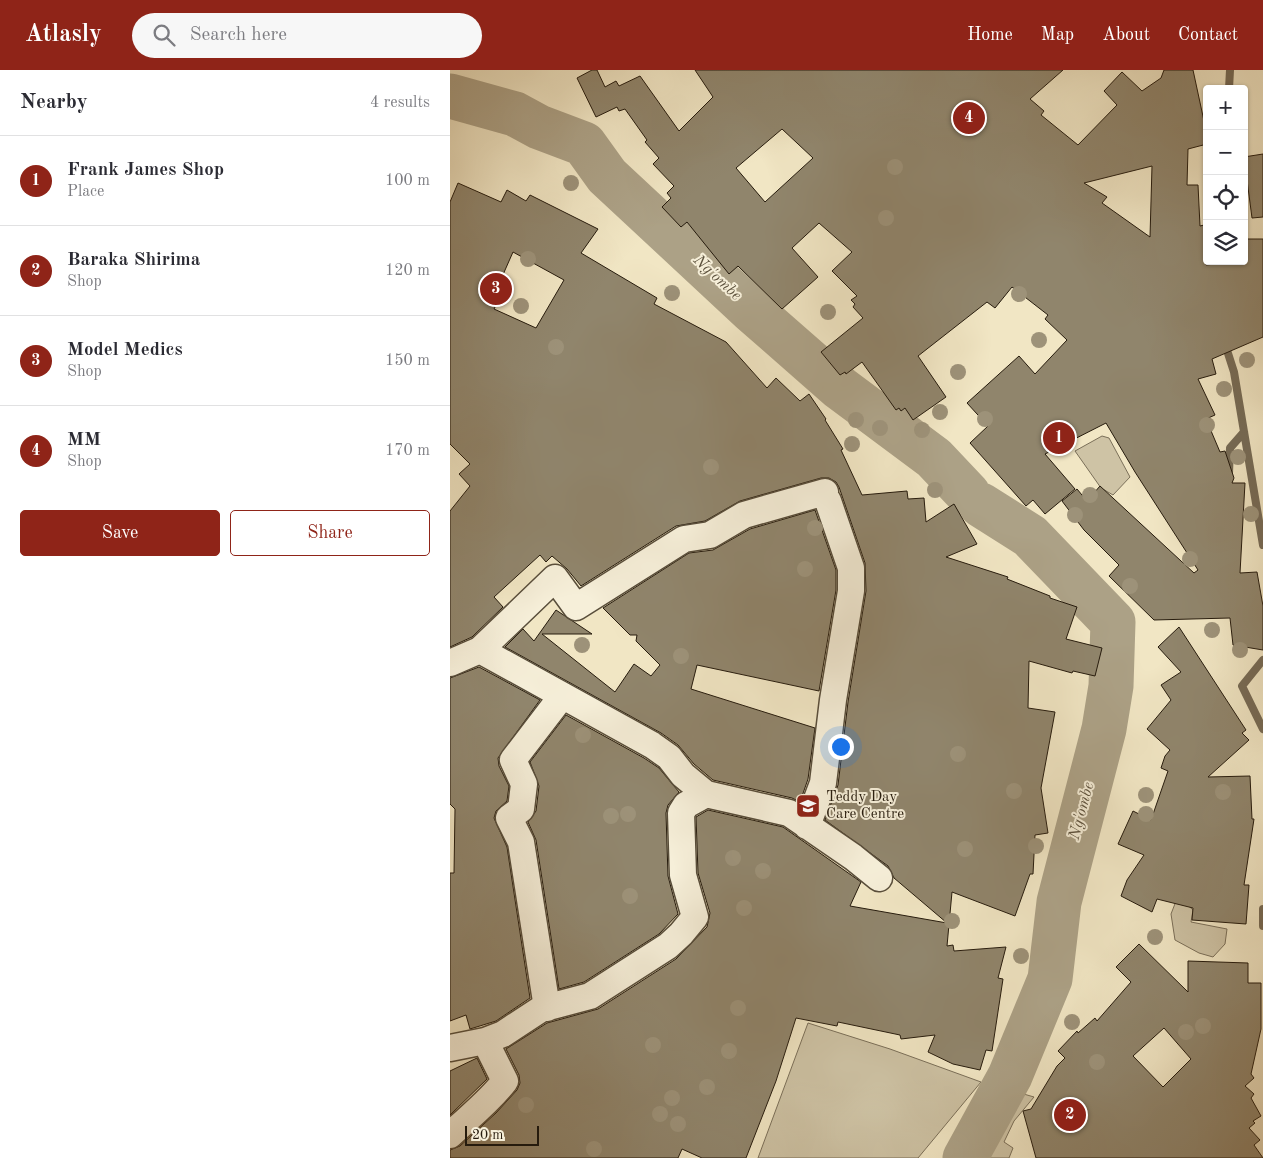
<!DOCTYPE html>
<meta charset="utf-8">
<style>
:root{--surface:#fff;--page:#f7f7f7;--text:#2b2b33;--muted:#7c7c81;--line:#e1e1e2;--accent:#8f2418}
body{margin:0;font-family:"Old Standard TT",serif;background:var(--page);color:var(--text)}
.controls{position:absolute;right:15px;top:15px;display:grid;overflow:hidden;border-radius:5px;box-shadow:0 1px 4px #0004}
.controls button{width:45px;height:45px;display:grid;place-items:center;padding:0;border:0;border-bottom:1px solid var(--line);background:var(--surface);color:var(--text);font:25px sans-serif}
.scale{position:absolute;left:15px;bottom:12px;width:74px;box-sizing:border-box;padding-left:5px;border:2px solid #261b0d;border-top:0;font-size:14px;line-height:18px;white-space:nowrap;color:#261b0d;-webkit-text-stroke:4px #f6efd9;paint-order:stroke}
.you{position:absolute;left:390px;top:676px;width:18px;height:18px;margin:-12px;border:4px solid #fff;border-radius:50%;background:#1a73e8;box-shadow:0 0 0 8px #1a73e833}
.badge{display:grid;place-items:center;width:32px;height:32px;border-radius:50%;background:var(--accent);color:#fff;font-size:16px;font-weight:700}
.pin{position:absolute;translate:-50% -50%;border:2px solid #fff;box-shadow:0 1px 5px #0006}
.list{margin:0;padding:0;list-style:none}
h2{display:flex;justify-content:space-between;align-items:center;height:65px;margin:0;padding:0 20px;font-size:21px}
h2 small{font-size:16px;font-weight:400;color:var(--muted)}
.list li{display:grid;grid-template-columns:32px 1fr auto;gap:15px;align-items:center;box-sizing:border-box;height:90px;padding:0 20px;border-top:1px solid var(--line)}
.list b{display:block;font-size:19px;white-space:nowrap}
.list p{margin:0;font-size:16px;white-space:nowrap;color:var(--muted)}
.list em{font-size:16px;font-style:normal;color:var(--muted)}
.actions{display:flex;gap:10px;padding:15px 20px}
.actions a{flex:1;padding:11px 0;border:1px solid var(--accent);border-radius:5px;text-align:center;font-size:18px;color:var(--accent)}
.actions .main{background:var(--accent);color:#fff}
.icon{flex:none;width:28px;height:28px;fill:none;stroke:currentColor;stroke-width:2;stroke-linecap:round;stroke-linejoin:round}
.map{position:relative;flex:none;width:813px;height:1088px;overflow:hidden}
header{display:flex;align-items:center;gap:30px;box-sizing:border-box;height:70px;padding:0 25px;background:var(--accent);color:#fff}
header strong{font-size:24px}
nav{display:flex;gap:28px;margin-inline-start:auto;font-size:18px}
.search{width:350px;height:45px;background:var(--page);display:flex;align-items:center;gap:12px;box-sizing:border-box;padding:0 18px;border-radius:28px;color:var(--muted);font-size:19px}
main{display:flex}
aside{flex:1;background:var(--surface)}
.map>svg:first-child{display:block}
</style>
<header>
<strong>Atlasly</strong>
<div class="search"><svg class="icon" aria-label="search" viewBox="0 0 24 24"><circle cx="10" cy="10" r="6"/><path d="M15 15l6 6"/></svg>Search here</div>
<nav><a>Home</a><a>Map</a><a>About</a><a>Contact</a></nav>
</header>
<main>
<aside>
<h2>Nearby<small>4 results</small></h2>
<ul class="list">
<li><span class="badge">1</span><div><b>Frank James Shop</b><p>Place</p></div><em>100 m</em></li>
<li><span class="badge">2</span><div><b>Baraka Shirima</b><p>Shop</p></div><em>120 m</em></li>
<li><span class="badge">3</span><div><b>Model Medics</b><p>Shop</p></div><em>150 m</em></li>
<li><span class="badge">4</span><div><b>MM</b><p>Shop</p></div><em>170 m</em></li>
</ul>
<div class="actions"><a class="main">Save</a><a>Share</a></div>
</aside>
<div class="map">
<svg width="813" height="1088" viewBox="0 0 813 1088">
<rect width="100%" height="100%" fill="#f1e6c4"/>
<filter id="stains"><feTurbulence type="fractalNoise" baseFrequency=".004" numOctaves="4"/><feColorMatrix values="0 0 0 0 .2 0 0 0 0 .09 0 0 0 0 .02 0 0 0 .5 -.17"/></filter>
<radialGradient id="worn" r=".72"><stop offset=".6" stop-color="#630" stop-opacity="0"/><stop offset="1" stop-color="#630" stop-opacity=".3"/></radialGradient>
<path fill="#cec3a5" stroke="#7a6f59" d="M652 366 659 368 680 407 663 425 651 418 625 381Z
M728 826 743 840 741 852 777 859 775 874 763 887 749 883 725 870 721 844Z
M358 953 440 979 531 1012 468 1088H308Z
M546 1016 584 1027 564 1051 554 1072 563 1078 559 1088H510L524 1054Z"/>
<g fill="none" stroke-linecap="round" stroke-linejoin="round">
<path stroke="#766b56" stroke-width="8" d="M779 19 780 0
M775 274 784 302 813 475
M779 403 780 378 794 362
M813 590 792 616 813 659
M813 839V856"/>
<path stroke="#aca186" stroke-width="45" d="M0 26 65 44 89 57 134 74 157 106 301 240 390 318 484 388 518 424
M515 1088 560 1006 600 909 609 832 654 659 661 616 663 552 580 466 531 435"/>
</g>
<path fill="#90856c" stroke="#261b0d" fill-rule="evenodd" d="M142 0H147L155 17 166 11 169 16 190 6 229 61 263 27 245 0H613L580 29 594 41 591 45 628 75 667 35 654 21 672 2 692 21 711 8 714 0H743L757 65V74L738 79 737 115H748L750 156 754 155 756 195 794 191V169H813V267L762 289 766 304 748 309 765 345 756 349 770 382 775 381 784 408 782 413H795L790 503 807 502 813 536V580L783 575 780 548 704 550 659 506 669 495 634 460 612 431 627 419 637 431 650 416 744 503 748 500 685 402 656 353 595 384 625 419 595 444 583 430 576 436 520 373 538 356 517 333 569 286 585 304 617 270 595 249 598 245 562 217 545 238 537 232 468 286 496 327 463 350 455 338 451 341 449 338 446 340 412 292 396 304 395 302 390 305 371 282 413 248 403 237 405 234 401 230 407 226 382 201 402 182 369 153 342 178 368 207 332 239 288 196 279 204 237 152 231 157 212 137 221 128 217 123 224 116 203 94 209 88 195 72 197 70 175 39 169 41 167 37 146 47 127 8ZM332 59 363 88 315 132 286 98ZM702 96 700 167 652 133 657 127 634 113Z
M813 84V147L802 148 794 87Z
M8 113 51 132 57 120 76 131 80 125 148 159 131 183 207 228 204 234 276 272 317 318 326 308 350 331 359 324 376 349 375 350 393 379 391 380 412 425 457 421 458 429 474 428 476 452 504 434 527 474 496 487 558 507 557 509 600 526V528L627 537 616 569 652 578 645 606 623 601 622 603 579 591 578 638 605 642 591 718 598 763 585 765 583 804H580L565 846 502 822 497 876 503 875 504 881 556 877 548 908 553 909 542 981 536 980 530 1000 503 994 478 982 485 965 451 969 450 965 388 952 387 956 346 948 326 1011 296 1088H252L232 1079 228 1088H0V1080L10 1076 46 1043 67 1020 70 1013 69 1005 56 979 97 953 148 939 226 889 257 857 260 843 248 803 246 747 258 740 333 757 411 812 400 836 497 853 444 808 438 796 375 750 388 715 398 632 416 521 415 493 389 417 386 412 379 408H371L290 431 255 451 226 456 131 516 117 499 102 486 96 492 90 485 44 527 53 537 22 567 0 577V441L20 416 9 404 20 394 0 374V132ZM63 182 114 210 86 258 44 239 54 220 48 216Z
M365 440 386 500V520L369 621 247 595 241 619 365 658 358 709 350 732 342 728 263 710 244 694 228 675 211 663 55 577 73 559 84 571 106 540 142 564H92L165 622 184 594 201 606 210 595 186 571 187 565H180L153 538 239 483 263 480 300 459Z
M729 557 796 660 792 663 799 670 758 707 800 706 802 749H804L794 815H799L796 854 742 850 743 838 707 829 702 842 671 826 677 810 694 785 668 774 683 741 701 750 718 701 711 698 715 686 720 680 697 659 721 630 711 615 731 602 708 577Z
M29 597 90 630 48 688 49 696 59 716 57 731 46 741 44 748 57 777 80 928 46 951 20 959 16 945 0 951V803H4L5 739 0 734V608Z
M116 645 194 688 209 698 229 722 218 735 216 743 218 806 228 844 209 864 134 912 109 919 86 770 78 752 86 741 89 716 80 692Z
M689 874 738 922V891L798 893V913H811V959L801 1004 804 1008 795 1016 804 1024 801 1028 811 1046 803 1051 805 1053 799 1058 810 1070 804 1075 813 1088H586L573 1041 581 1039 607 996 615 988 608 981 627 961 628 963 645 948 647 951 681 912 666 897ZM714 958 741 989 713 1017 683 986Z
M27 988 37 1009 0 1045V1001Z"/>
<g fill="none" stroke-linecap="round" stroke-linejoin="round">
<defs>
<path id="minor" d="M30 580 202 675 219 687 233 705 256 724 339 743 403 787 429 808
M0 593 30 580 105 508 126 537 234 469 260 465 294 445 375 422
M357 756 373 713 383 630 401 521V498L378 431
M97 938 71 772 59 748 71 739 74 714 63 690 112 626
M0 978 35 971 53 964 91 939 140 926 218 876 231 864 245 847 233 805 231 743 236 735 256 724
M0 1065C19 1047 39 1032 55 1011L35 971"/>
</defs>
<use href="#minor" stroke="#594e3b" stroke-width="29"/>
<use href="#minor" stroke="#f6efd9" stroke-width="26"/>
</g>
<g fill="#9d9279">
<circle cx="445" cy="97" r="8"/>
<circle cx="121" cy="113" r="8"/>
<circle cx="436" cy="148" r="8"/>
<circle cx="78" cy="189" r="8"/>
<circle cx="222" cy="223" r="8"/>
<circle cx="569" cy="224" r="8"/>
<circle cx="71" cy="236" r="8"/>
<circle cx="378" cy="242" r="8"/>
<circle cx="589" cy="270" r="8"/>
<circle cx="106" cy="277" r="8"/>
<circle cx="797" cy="290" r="8"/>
<circle cx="508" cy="302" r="8"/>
<circle cx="774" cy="319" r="8"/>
<circle cx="490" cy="342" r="8"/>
<circle cx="535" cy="349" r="8"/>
<circle cx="406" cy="350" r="8"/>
<circle cx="757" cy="355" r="8"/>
<circle cx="430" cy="358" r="8"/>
<circle cx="472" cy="360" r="8"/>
<circle cx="402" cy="374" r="8"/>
<circle cx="788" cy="387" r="8"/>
<circle cx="261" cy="397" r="8"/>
<circle cx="485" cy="420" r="8"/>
<circle cx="640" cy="425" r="8"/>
<circle cx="801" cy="444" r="8"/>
<circle cx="625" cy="445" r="8"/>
<circle cx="365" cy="458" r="8"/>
<circle cx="740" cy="489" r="8"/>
<circle cx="355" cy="499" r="8"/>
<circle cx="680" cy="516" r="8"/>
<circle cx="762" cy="560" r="8"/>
<circle cx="132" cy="575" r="8"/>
<circle cx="790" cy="580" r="8"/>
<circle cx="231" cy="586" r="8"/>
<circle cx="133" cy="665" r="8"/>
<circle cx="508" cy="684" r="8"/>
<circle cx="564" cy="721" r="8"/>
<circle cx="773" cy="722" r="8"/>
<circle cx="696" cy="725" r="8"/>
<circle cx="178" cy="744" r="8"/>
<circle cx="696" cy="744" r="8"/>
<circle cx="161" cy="746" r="8"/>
<circle cx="586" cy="776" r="8"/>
<circle cx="515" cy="779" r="8"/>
<circle cx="283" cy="788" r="8"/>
<circle cx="313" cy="801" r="8"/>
<circle cx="180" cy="826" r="8"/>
<circle cx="294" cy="838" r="8"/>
<circle cx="502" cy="851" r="8"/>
<circle cx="705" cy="867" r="8"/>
<circle cx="571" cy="886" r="8"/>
<circle cx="288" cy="938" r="8"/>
<circle cx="622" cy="952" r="8"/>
<circle cx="753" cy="956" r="8"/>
<circle cx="736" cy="962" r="8"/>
<circle cx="203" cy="975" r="8"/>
<circle cx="279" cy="981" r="8"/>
<circle cx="647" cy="992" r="8"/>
<circle cx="257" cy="1017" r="8"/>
<circle cx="222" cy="1028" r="8"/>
<circle cx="76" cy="1035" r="8"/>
<circle cx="210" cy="1044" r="8"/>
<circle cx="228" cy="1054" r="8"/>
<circle cx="144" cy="1079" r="8"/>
</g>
<defs>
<symbol id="school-square" viewBox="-11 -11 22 22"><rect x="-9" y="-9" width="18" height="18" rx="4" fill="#8f2418" stroke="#f6efd9"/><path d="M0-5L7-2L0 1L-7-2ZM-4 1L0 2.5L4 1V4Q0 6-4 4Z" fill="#fff"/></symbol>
</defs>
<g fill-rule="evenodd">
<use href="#school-square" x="344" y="722" width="28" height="28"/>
</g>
<g text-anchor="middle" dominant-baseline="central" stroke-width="4" stroke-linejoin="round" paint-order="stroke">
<g font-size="15" fill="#261b0d" stroke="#f6efd9" text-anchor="start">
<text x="376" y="727">Teddy Day<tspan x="376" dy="17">Care Centre</tspan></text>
</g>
<g font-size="16" font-style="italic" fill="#5c513d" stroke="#f6efd9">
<text transform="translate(267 208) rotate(43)">Ng'ombe</text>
<text transform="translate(632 741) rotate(-75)">Ng'ombe</text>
</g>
</g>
<rect width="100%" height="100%" filter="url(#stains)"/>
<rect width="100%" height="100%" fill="url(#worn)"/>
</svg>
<div class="controls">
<button>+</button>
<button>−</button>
<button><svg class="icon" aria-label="locate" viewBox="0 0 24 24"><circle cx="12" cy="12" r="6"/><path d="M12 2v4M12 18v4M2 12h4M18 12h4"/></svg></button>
<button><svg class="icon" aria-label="layers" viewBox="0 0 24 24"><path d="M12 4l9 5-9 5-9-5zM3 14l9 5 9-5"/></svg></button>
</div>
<div class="scale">20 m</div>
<div class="you"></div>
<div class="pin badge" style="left:609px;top:368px">1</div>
<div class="pin badge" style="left:620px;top:1045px">2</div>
<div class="pin badge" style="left:46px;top:219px">3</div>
<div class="pin badge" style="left:519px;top:48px">4</div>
</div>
</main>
